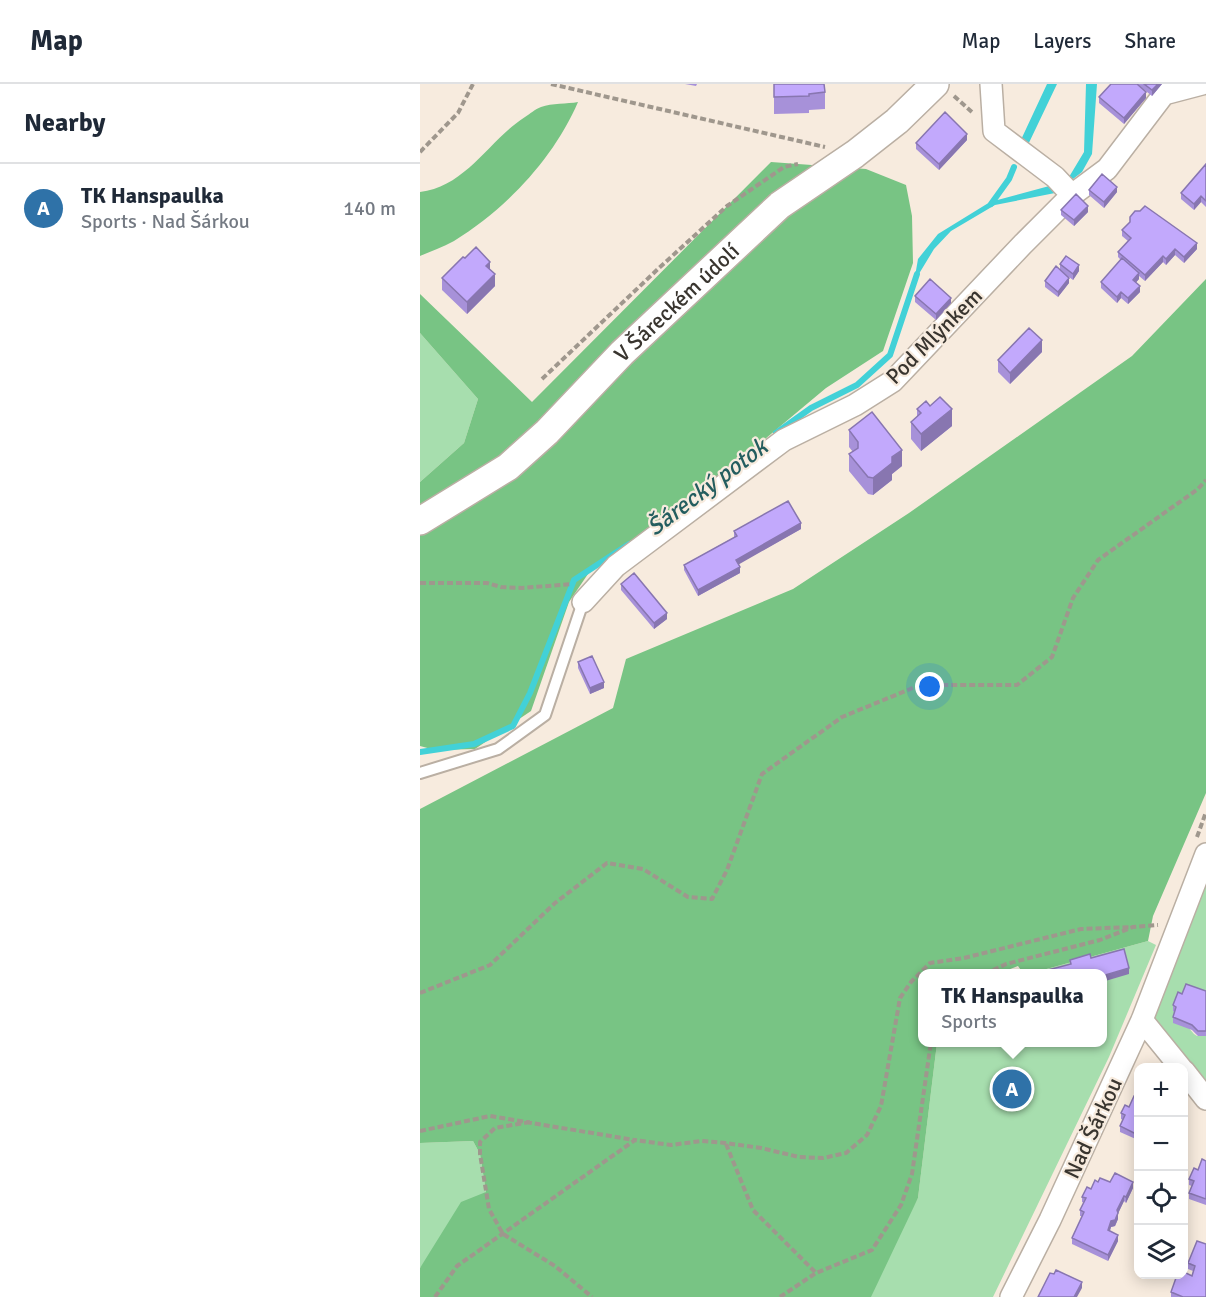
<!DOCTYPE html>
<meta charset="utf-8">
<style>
:root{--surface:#fff;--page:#f2f2f3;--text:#1f2937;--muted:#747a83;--line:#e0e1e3;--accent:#2f72a8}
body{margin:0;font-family:Signika,sans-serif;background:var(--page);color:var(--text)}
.controls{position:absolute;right:18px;bottom:18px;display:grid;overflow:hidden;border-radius:12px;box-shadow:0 3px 15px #0003}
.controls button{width:54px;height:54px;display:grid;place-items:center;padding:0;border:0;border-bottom:2px solid var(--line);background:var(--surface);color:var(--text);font:30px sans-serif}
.you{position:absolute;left:510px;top:603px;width:21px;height:21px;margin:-15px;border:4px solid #fff;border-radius:50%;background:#1a73e8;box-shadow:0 0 0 9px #1a73e833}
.badge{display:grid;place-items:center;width:39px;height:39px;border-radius:50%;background:var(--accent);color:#fff;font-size:20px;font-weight:700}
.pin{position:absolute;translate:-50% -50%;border:3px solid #fff;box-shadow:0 2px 6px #0006}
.popup{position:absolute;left:498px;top:885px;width:189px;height:78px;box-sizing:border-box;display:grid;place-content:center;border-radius:12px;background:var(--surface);filter:drop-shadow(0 2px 4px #0005);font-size:20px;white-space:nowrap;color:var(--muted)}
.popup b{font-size:22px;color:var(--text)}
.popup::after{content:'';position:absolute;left:50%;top:100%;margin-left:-12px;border:12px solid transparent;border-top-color:var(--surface)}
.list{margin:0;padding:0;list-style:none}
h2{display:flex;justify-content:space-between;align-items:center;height:78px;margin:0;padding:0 24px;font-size:26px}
h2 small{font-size:20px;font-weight:400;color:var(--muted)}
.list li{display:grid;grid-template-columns:39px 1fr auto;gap:18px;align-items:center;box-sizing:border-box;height:90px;padding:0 24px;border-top:2px solid var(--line)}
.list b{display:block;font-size:22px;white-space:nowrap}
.list p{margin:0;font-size:20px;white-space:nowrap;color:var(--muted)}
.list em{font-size:20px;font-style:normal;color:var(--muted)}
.icon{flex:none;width:33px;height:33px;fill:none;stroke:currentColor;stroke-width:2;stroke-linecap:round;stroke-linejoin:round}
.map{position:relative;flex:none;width:786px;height:1213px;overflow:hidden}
header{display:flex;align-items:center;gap:36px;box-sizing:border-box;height:84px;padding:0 30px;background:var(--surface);border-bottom:2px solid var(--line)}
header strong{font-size:28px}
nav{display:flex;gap:33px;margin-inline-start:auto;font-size:21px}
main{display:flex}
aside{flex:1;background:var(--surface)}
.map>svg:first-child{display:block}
</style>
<header>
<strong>Map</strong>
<nav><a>Map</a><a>Layers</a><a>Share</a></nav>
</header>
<main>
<aside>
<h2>Nearby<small></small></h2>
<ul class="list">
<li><span class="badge">A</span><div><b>TK Hanspaulka</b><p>Sports · Nad Šárkou</p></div><em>140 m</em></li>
</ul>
</aside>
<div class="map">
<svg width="786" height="1213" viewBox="0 0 786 1213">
<rect width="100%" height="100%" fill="#f7ebde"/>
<path fill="#a7deae" d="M0 249 58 315 44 359 0 398Z
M786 800V912L756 929 774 950 777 952H786V1000L734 935Z
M728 857 736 861 689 973 573 1213H445L498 1114 517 959 682 958V890L612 889Z
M53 1057 60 1070 66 1108 0 1184V1059Z"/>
<path fill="#78c484" d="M158 18C134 74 86 125 34 157 23 163 11 167 0 172V108C46 103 69 56 105 33 110 30 115 25 121 23 132 19 147 20 158 18Z
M351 78 446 85 486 101 492 132 493 179 463 267 406 304 321 375 170 487 149 518 111 627 55 665 15 666 0 662V398L44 359 58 315 0 249V210L112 318Z
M786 195V709L733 832 728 857 612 889H603L598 882 580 889 502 890V958L517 959 498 1114 451 1213H0V1184L41 1118 66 1108 60 1070 53 1057 0 1059V725L193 624 206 575 373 505 489 429 712 272Z"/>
<path fill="#42d1d7" d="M627 0H637L606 65 599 60Z
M666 0H677L672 70 662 88 635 109 575 121 531 147 514 165 494 198 498 175 518 150 570 118 633 101 649 93 664 68Z"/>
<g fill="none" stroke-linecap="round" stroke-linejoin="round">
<path stroke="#42d1d7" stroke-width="6" d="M571 120 589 95 594 83
M356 349 391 324 437 301 470 271 497 190
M0 668 54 660 93 642 110 609 154 496 209 460"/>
<defs>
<path id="service" d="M0 689 78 665 125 631 163 518"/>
<path id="minor" d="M571 0 574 47 635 93 652 111
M163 518 196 482 364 356 435 321 473 297 603 160 652 111 687 85 744 10 782 0
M722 936 761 984
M764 987 786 1015
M591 1213 630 1136 722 936 786 770"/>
<g id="tertiary">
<path id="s1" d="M0 437 88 383 127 348 202 269 360 121 435 70 477 37 515 0"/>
</g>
</defs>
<use href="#service" stroke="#baafa3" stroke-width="14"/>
<use href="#minor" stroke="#baafa3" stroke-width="24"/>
<use href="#tertiary" stroke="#baafa3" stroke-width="30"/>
<path stroke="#9f978d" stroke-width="4" stroke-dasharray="6 3" stroke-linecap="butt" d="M131 0 405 63
M534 12 553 29
M0 68 38 29 53 0
M122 295 239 184 307 122 364 83 378 80
M0 499H67L81 503 102 504 152 500
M777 753 786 728
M565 890 586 880 680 856 713 843 738 841
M0 909 70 881 135 819 187 779 223 785 268 813 292 815 307 786 342 690 422 633 500 601H597L632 573 653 514 678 476 778 405 786 396
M110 1038 75 1044 60 1058V1070L69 1125 83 1150 135 1182 172 1213
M0 1047 70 1032 214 1056
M306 1060 333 1126 396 1189
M15 1213 37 1182 215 1056 251 1061 281 1057 305 1059 341 1064 379 1073 403 1074 426 1069 447 1051 461 1022 480 914 491 898 510 879 544 874 661 845 713 843
M360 1213 396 1189 452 1166 481 1121 492 1090 511 958"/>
<use href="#service" stroke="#fff" stroke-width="10"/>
<use href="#minor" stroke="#fff" stroke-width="21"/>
<use href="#tertiary" stroke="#fff" stroke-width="27"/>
</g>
<path fill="#a791d9" d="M265 0H277L276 2Z
M354 0 405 8V25L389 26V29L354 30Z
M717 0H742L732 12Z
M679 13 726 14 704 40 679 19Z
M547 56 519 86 496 65V59Z
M786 80V123L781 118 774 126 761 115V109Z
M669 106 697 108 684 124 669 111Z
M641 126 668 128 654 142 641 131Z
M702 146 777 165 764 179 755 171 746 181 743 178 725 197 719 192V195L716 198 720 208 708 220 701 214 697 219 681 204V198L701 176 698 173V168L708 157 702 152Z
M45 174 70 186 75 202 47 230 22 206V194Z
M640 180 659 187 653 196 649 193V199L638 213 625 203V197L640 185Z
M495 212 531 219 516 236 495 218Z
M622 268 590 300 578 288V276Z
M510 322 532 342 501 367 491 355V338L497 333V325Z
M429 346 482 382 472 390V396L453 411 448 410 429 387V370L433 368 429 363Z
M381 445 318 480 320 489 278 512 264 486V481L314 453V447Z
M201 500 247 535 234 545 201 506Z
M158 578 184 604 170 610 158 584Z
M786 907V952H778L772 946 753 939V933L755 928 753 927V921L762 910Z
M718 1012V1056L700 1048V1042L703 1036 701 1035V1029L709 1023Z
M786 1077V1121L769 1115V1109L772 1102 769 1101V1095Z
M678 1098H690L713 1104 706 1119 704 1117 698 1129V1135L695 1142 691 1143 690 1147 698 1157 688 1177 652 1160V1154L662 1132H660V1126L664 1119 662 1118V1113Z
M786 1160V1213H751V1208L772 1192 773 1187 768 1185V1179Z"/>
<path fill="#8876b0" d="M738 0H742L732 12V6Z
M726 8V14L704 40V34Z
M547 50V56L519 86V80Z
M697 103V108L684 124V118Z
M781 112V118L774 126V120Z
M668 122V128L654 142V136Z
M777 159V165L764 179V173Z
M755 165V171L746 181V175Z
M743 172V178L725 197V191Z
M70 178V189L66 182Z
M659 181V187L653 196V190Z
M719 189V195L713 202V196Z
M75 190V202L47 230V218Z
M649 194V199L638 213V208Z
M720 202V208L708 220V214Z
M701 208V214L697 219V213Z
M531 214V219L516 236V230Z
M622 256V268L590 300V289Z
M532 325V342L501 367V350Z
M482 366V382L472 390V396L453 411V394L472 373Z
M381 439V445L316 482V476Z
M320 483V489L278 512V506Z
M247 529V535L234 545V539Z
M184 598V604L170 610V604Z
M709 884V890L682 898V892Z
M713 1098V1104L706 1119V1113Z
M704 1112V1117L697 1132V1126Z
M698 1129V1135L695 1142 691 1143 688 1152V1146L691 1137Z
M698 1151V1157L688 1177V1171Z
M662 1198V1204L657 1213H654Z"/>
<path fill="#c2a9fc" stroke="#8876b0" stroke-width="1.5" d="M354 0H404L405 8 389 10V12L354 13Z
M691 0H717L726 8 704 34 679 13Z
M724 0H738L732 6Z
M525 28 547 50 519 80 496 59Z
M786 80V117L781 112 774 120 761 109Z
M682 90 697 103 684 118 669 106Z
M656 110 668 122 654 136 641 126Z
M725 122 777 159 764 173 755 165 746 175 743 172 725 191 698 168 711 154 702 146 710 138V133L715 127H720Z
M56 163 70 178 66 182 75 190 47 218 22 194 43 173 45 174Z
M646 172 659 181 653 190 640 180Z
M702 174 719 189 713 196 720 202 708 214 701 208 697 213 681 198Z
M636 182 649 194 638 208 625 197Z
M510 195 531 214 516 230 495 212Z
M609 244 622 256 590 289 578 276Z
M520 313 532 325 501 350 491 338 501 329 497 325 506 317 510 322Z
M452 328 482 366 472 373V379L453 394 448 393 429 370 438 364V358L429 346Z
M368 417 381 439 316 476 320 483 278 506 264 481 317 452 314 447Z
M214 489 247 529 234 539 201 500Z
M172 572 184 598 170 604 158 578Z
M704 865 709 884 682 892V890H625L624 887 651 880 650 876 670 870 671 874Z
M766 900 786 907V947H778L772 941 753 933 756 923 753 921 758 908 762 910Z
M714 1012 717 1014 718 1012V1051L700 1042 705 1031 701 1029 705 1021 709 1023Z
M782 1075 786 1077V1115L769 1109 774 1097 769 1095 774 1084 778 1086Z
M695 1089 713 1098 706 1113 704 1112 697 1126 698 1129 695 1136 691 1137 688 1146 698 1151 688 1171 652 1154 664 1128 660 1126 666 1114 662 1113 667 1103 671 1105 675 1096 678 1098 680 1094 690 1098Z
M777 1157 786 1160V1213H763L751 1208 757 1191H764V1188L772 1192 775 1182 768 1179Z
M636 1186 662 1198 654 1213H618L630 1189 634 1190Z"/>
<g text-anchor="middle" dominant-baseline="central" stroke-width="4.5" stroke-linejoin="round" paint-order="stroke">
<g font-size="22" fill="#39352f" stroke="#f7ebde">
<text stroke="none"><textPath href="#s1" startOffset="339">V Šáreckém údolí</textPath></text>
<text transform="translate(514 252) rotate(-45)">Pod Mlýnkem</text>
<text transform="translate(673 1044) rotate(-65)">Nad Šárkou</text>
</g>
<g font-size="24" font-style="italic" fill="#235d5f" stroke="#f7ebde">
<text transform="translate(287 403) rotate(-37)">Šárecký potok</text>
</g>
</g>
</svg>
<div class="controls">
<button>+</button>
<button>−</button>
<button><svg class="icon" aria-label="locate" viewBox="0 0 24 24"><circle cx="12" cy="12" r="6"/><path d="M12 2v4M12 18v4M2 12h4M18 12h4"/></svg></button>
<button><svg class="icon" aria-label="layers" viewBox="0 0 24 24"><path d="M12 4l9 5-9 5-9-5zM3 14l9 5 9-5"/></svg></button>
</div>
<div class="you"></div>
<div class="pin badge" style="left:592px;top:1005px">A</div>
<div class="popup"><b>TK Hanspaulka</b>Sports</div>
</div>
</main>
